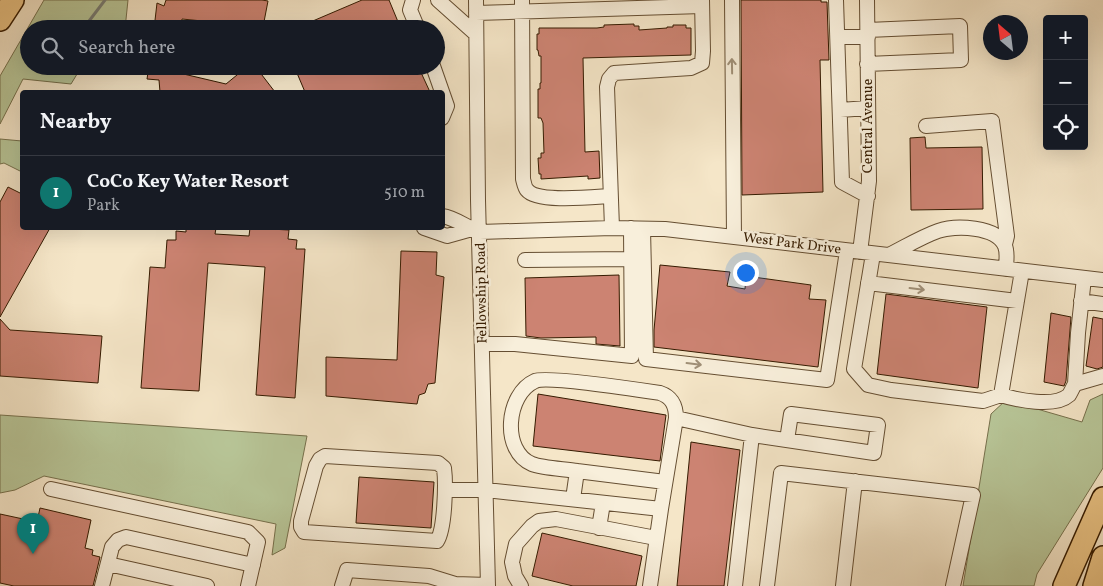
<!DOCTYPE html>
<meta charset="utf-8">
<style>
:root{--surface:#171b24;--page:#242831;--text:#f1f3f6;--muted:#9ea1a6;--line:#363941;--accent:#0f766e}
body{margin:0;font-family:Vollkorn,serif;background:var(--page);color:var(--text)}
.controls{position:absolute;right:15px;top:15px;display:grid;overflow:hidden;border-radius:5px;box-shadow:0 5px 20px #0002}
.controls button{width:45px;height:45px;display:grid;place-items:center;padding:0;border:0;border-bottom:1px solid var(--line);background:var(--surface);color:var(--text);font:25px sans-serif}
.compass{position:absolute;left:983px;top:15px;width:45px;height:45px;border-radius:50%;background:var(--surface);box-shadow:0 5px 20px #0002;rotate:332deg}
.you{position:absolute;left:745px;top:272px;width:18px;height:18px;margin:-12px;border:4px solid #fff;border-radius:50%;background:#1a73e8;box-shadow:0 0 0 8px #1a73e833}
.badge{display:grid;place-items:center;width:32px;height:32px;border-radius:50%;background:var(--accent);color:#fff;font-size:16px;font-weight:700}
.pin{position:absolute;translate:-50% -41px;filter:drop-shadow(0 1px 2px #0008)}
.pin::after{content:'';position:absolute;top:26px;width:18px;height:15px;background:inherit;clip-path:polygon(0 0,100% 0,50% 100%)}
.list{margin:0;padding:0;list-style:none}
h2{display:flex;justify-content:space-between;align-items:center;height:65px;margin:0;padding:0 20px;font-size:21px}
h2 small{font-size:16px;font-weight:400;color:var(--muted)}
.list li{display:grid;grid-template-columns:32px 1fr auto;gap:15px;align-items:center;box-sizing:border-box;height:75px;padding:0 20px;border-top:1px solid var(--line)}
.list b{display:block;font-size:19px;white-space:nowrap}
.list p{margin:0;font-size:16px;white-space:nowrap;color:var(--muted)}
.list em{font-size:16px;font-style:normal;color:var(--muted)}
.icon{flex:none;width:28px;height:28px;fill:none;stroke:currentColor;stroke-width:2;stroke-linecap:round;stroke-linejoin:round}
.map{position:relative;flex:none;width:1103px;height:586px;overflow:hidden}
.search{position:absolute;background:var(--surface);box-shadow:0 5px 20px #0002;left:20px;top:20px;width:425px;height:55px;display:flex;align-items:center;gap:12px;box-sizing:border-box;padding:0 18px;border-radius:28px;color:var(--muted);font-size:19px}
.panel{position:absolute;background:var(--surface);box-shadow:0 5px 20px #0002;left:20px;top:90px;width:425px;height:140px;border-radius:5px}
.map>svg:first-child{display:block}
</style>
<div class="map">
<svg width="1103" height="586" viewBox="0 0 1103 586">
<rect width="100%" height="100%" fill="#f5e6c8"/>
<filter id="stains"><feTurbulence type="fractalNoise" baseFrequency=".004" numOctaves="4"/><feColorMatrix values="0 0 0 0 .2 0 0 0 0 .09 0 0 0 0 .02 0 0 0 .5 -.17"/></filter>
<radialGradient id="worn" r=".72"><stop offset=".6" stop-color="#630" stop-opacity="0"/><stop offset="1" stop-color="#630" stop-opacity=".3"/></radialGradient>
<path fill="#b8c698" stroke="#76704c" d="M44 0H128L125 29H29V66H82L71 84 23 79 0 124V76Z
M0 139 22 141V172L4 163 0 164Z
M1103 394V468L1037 574 1034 586H963L991 414 1006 400 1082 422 1090 400Z
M0 415 307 436 285 548 272 555 276 524 44 476 15 490 0 493Z"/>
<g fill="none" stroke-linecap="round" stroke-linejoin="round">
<path stroke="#777c74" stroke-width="3" d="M83 29 105 0
M53 69 55 66"/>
</g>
<path fill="#cc8372" stroke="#351b00" d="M166 0H262L268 1 263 27 182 19 181 29H154L157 3 164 6Z
M362 0H389L401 29H294Z
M741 0H821V2H827L829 60H820L823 192 742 195Z
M634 24V26H639V30L667 28V27H673V25H686V28H691V55L583 58 585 152 599 151 600 178 588 179V176L541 179V174H539L538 158H541V153H544L543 123 541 118H538V89H540V83H541V56H539L538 50H537V34H539V28H597L604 27V25Z
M149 66H176L175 72 226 84 248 66H255L275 92H160L159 80 147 79Z
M294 66H418L430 92H305Z
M925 137 926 148 982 147 983 209 911 210 910 138Z
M8 187 22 194V228H50L0 317V202Z
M186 228H216L215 234 249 236 250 228 289 230 288 239 297 240 296 249H305L295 398 256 395 265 267 208 263 199 391 141 388 150 267 165 268 167 240H176V231L186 232Z
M401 251 437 252 436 275 444 277 435 383 428 384 425 393 419 395 417 404 326 396V357L397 360Z
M660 265 730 272 727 286 745 289 746 276 811 285 809 299 826 300 818 367 654 347V330Z
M619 275 620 346 596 344V337L541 338 526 336 525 278Z
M886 294 987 307 978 388 877 374Z
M1051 313 1071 317 1066 381 1064 386 1044 382Z
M1093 317 1103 319V367L1097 369 1086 366Z
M0 319 10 330 102 336 98 383 0 376Z
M538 394 666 415 660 461 533 446Z
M691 442 740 450 724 586H677Z
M359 477 434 482 431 528 356 523Z
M40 508 91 520 85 548 93 550 92 555 100 557 93 586H14L0 583V514L37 522Z
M542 533 642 556 636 586H573L532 576Z"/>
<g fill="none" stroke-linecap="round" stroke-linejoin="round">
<defs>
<path id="minor" d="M413 0 410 10 418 29
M438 0 476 34
M476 0 478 200 488 586
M522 0 523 179C524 183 525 188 527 190 537 203 593 197 610 196
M732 0 734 237
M836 0 842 182 868 196
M476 13 702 6
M838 37H868
M867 64 961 60 960 26 868 30
M433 66 447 106 442 118
M840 110 868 108
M926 126 992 121 1007 236 1005 244
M442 216C456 218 467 228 480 232L612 228 665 229 1103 280
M424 228 447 236 472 229
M612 228 607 87 609 79 614 73 691 68 702 63 703 51 702 0
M643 229 646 359 827 380 847 251
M860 252 869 181 867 0
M873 254 854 369 868 385 891 390 983 401 1001 395 1022 271
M889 255C905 247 921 237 938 231 955 225 997 226 1005 246 1008 253 1006 262 1006 269
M525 260 631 259
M1084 278 1078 333 1075 384 1103 376
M868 283 1017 301
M1081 301 1103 304
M483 344H515L632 356 631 228
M1001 395C1017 400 1055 408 1069 395 1071 392 1073 387 1075 384
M752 435 874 453 878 425 791 414 787 440
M325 456 438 463 444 468C446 483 445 529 437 541L304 532 301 527V521L316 466 320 459Z
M577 471C565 469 542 468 532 464 501 451 506 394 535 381 547 376 640 390 660 393 672 397 676 406 676 418
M51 489 248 532 258 542 248 586
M445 490H486L661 509 650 586
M573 499 577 471 665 482
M661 509 676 418 752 435 735 586
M599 528 603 503
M108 564 207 586
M102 586 112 547 118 540 126 537 253 565
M342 586 347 570 429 576 455 584 488 585
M521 586 515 576 512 562 516 544 532 526 539 521 556 519 656 538
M767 586 781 473 973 495 953 586
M843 586 855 481"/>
<path id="highway" d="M0 20 13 0
M1064 586 1103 498
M1094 586 1103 557"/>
</defs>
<use href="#minor" stroke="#654e32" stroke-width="16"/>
<use href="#highway" stroke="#351b00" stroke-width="24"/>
<use href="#minor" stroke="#f8efdb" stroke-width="14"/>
<use href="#highway" stroke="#eac384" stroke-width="21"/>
</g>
<defs><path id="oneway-shaft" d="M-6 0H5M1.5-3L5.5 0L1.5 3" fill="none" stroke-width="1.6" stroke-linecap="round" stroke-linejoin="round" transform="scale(1.25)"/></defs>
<g stroke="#a09078">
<use href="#oneway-shaft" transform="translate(732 66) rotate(-91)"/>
<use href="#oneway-shaft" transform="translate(917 289) rotate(7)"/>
<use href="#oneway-shaft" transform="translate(694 364) rotate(7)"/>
</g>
<g text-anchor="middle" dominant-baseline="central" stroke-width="5" stroke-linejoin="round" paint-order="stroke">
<g font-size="14" fill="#351b00" stroke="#f8efdb">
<text transform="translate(868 126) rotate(-90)">Central Avenue</text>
<text transform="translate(792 244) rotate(7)">West Park Drive</text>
<text transform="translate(482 293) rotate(-91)">Fellowship Road</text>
</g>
</g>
<rect width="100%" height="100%" filter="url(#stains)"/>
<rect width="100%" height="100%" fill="url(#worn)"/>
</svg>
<div class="controls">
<button>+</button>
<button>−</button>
<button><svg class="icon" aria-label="locate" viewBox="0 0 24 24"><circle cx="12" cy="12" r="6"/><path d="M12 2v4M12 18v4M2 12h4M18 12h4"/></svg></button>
</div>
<svg class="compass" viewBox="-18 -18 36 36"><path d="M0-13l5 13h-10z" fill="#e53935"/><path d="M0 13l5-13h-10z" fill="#9ea1a6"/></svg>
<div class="you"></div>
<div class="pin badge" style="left:33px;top:554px">1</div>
<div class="search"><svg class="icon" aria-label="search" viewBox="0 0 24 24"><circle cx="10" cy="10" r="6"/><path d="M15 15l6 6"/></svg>Search here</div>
<section class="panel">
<h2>Nearby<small></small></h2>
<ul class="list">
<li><span class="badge">1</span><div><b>CoCo Key Water Resort</b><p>Park</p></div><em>510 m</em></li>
</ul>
</section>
</div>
